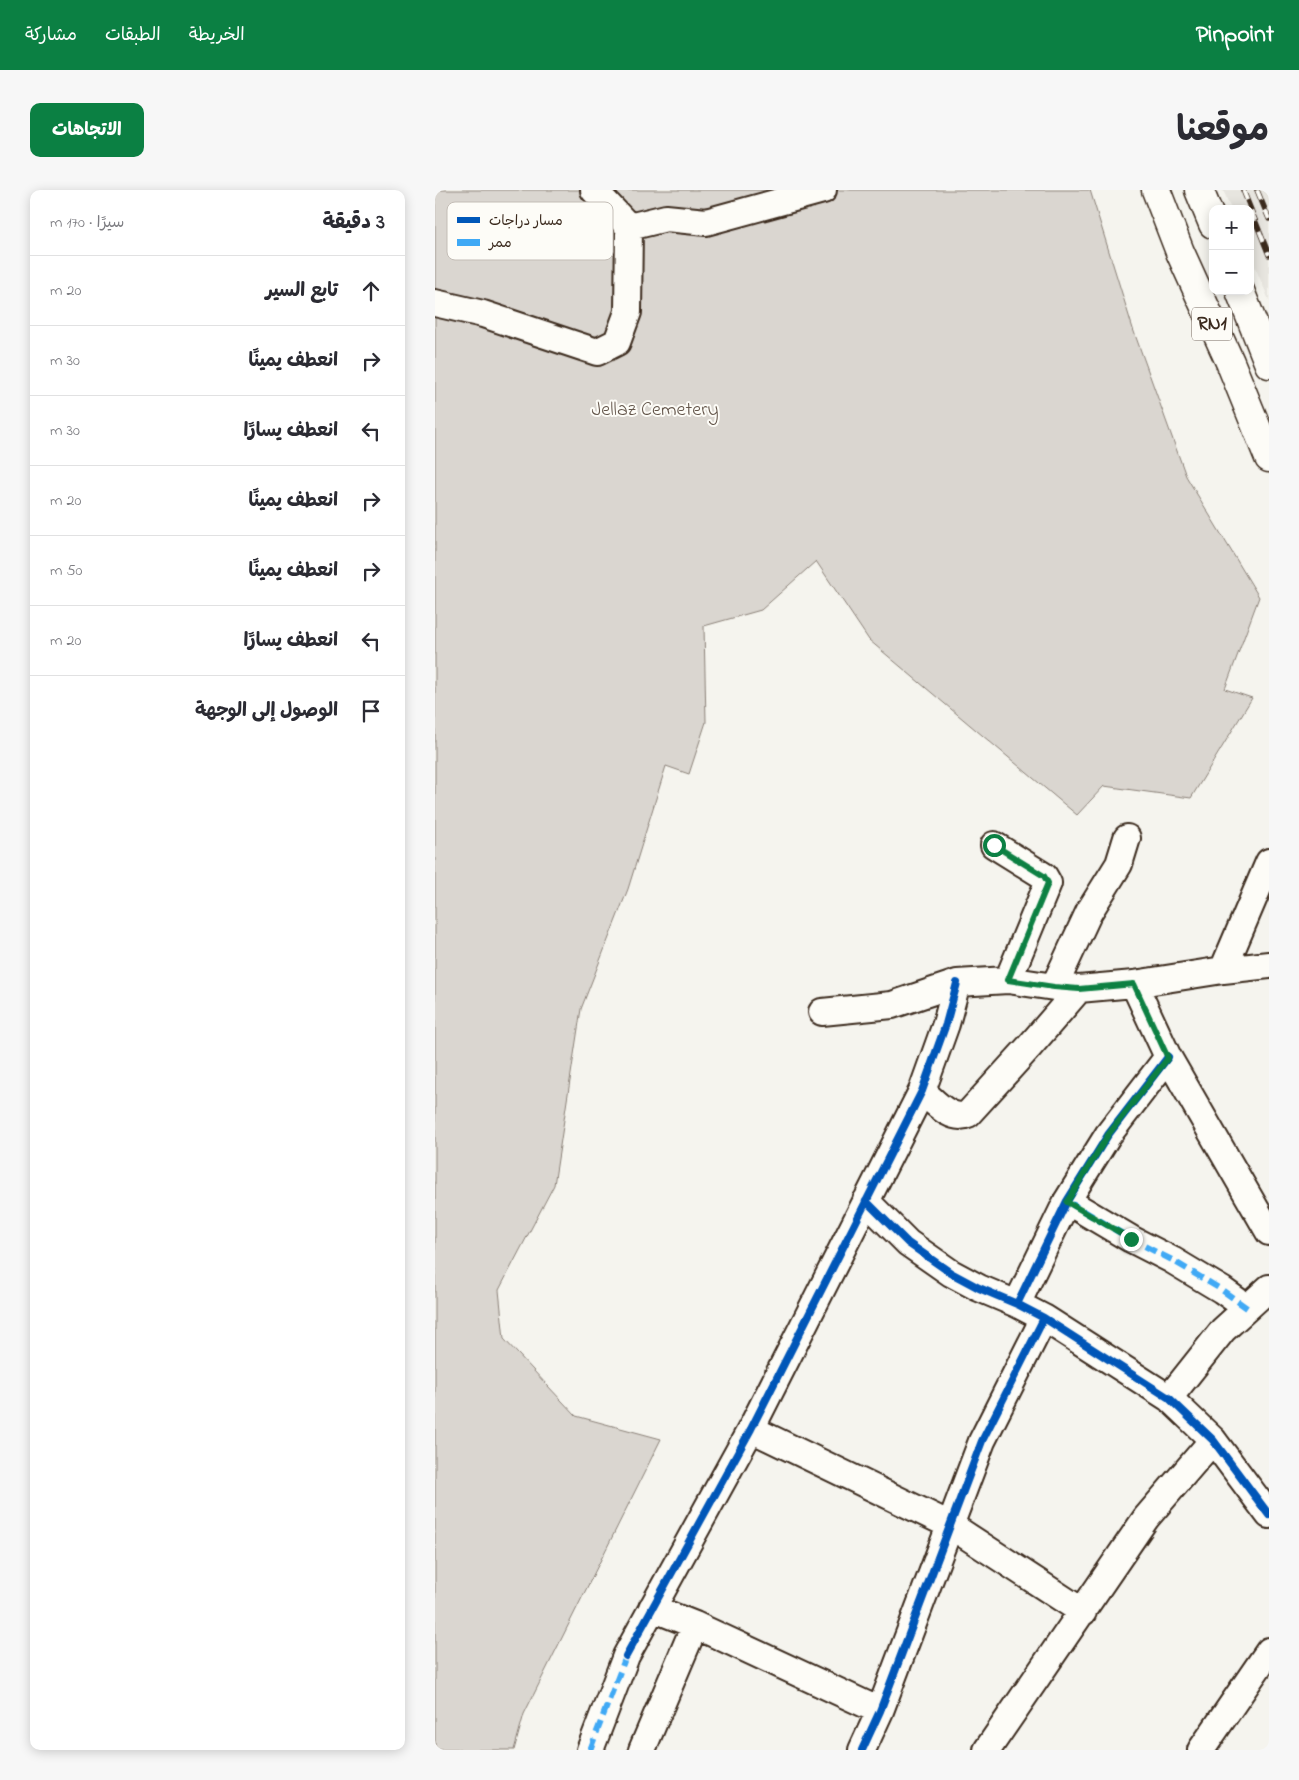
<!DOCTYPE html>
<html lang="ar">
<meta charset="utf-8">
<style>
:root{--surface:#fff;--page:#f7f7f7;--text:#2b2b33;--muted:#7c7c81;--line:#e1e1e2;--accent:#0b8043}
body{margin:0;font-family:"Indie Flower","Playpen Sans Arabic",sans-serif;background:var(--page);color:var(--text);direction:rtl}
.controls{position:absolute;right:15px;top:15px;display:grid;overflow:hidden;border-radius:10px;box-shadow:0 2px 12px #0003}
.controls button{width:45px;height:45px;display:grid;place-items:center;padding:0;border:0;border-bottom:1px solid var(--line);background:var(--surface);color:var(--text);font:25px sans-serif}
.stop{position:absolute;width:15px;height:15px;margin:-11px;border:4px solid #0b8043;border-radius:50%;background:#fff}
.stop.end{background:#0b8043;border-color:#fff;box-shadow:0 1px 5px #0008}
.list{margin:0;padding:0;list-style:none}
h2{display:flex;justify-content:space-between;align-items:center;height:65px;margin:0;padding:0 20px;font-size:21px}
h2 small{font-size:16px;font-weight:400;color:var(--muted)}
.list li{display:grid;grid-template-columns:32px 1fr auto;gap:15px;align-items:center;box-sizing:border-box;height:70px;padding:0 20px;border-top:1px solid var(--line)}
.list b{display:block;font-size:19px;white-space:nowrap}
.list em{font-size:16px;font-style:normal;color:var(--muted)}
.icon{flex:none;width:28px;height:28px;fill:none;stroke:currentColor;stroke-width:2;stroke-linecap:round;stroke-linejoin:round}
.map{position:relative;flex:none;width:834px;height:1560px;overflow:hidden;direction:ltr;border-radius:10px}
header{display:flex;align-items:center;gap:30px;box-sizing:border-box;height:70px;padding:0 25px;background:var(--accent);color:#fff}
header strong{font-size:24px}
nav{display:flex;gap:28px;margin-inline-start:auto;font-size:18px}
.intro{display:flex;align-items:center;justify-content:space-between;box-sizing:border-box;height:120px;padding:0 30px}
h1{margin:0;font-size:35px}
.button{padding:12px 22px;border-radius:10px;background:var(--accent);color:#fff;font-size:18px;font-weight:700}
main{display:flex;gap:30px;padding:0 30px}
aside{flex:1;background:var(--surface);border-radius:10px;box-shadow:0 2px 12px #0003}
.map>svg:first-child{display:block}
</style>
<header>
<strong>Pinpoint</strong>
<nav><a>الخريطة</a><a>الطبقات</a><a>مشاركة</a></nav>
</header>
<div class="intro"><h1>موقعنا</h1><a class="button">الاتجاهات</a></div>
<main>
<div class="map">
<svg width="834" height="1560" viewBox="0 0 834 1560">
<rect width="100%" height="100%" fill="#f5f4ee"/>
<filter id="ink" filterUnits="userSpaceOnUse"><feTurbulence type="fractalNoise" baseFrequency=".02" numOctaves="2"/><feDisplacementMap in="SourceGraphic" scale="10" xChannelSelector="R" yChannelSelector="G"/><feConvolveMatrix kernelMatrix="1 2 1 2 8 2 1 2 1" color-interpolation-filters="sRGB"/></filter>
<g filter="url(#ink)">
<path fill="#e7e5df" d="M788 0H834V110L815 65V19H796Z"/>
<path fill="#dad6d0" stroke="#8a8077" d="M0 0H655L698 139 751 286 824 407 790 499 817 508 756 608 669 596 642 625 434 450 381 371 326 420 269 436 271 532 254 584 231 576 193 699 146 819 119 995 64 1100 69 1149 141 1226 226 1249 89 1524 79 1560H0Z"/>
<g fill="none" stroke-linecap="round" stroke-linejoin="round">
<defs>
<path id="minor" d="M194 37 231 28 271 32 388 0
M0 113 48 124 162 162 182 152 193 122 194 37 159 0
M559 655 609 686 613 693 573 790
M788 780 834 672
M699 794 733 867 834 1042
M619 797 654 722 684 674 692 648
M387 822 457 815 522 793 573 790 619 797 644 799 699 794 788 780 834 775
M487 901C500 912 516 932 533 924L594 857 644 799
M431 1011 473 1053 516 1083 544 1098 582 1114 609 1128 734 1208 778 1250 834 1325
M632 1011 696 1049 737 1070 787 1100 812 1118
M582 1114 632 1011 673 945 733 867
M734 1208 788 1140 834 1098
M316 1239 515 1335 648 1422
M217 1418 260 1435 445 1521
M155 1560 191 1466 316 1239 487 901 511 834 522 793
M207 1560 260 1435
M427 1560 445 1521 547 1251 609 1128
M552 1560 711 1328 778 1250
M766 1560 834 1461"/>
<path id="major" d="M721 0 745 62 795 172 834 268
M764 0 778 34
M805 101 834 174"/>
</defs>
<use href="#minor" stroke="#3b2a1e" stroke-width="30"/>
<use href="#major" stroke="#3b2a1e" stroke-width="31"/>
<use href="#minor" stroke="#fdfcf7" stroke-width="26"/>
<use href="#major" stroke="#fdfcf7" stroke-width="28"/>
<defs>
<path id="rail" d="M808 0 834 65
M822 0 834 29"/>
</defs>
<use href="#rail" stroke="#3b2a1e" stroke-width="5.5"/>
<use href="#rail" stroke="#fdfcf7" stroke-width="4" stroke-dasharray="11" stroke-linecap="butt"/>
<path stroke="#3fa9f5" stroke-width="6" stroke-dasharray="12 6" stroke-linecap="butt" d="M632 1011 696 1049 737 1070 787 1100 812 1118
M155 1560 191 1466"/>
<defs>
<path id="cycleway" d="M431 1011 473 1053 516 1083 544 1098 582 1114 609 1128 734 1208 778 1250 834 1325
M582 1114 632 1011 673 945 733 867
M191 1466 316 1239 487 901 511 834 522 793
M427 1560 445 1521 547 1251 609 1128"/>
</defs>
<use href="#cycleway" stroke="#fdfcf7" stroke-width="11"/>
<use href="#cycleway" stroke="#0057b8" stroke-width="8"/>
</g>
</g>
<g fill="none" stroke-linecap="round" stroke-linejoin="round" filter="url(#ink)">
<path stroke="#0b8043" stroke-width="6" d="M559 655 609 686 613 693 573 790 619 797 644 799 699 794 733 868 673 945 632 1012 696 1049"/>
</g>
<g text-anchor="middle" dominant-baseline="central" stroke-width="4" stroke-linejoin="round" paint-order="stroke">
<rect fill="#fdfcf7" stroke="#75695f" stroke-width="1" x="757" y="117.5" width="40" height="33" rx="4"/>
<g font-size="19" font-weight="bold" fill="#3b2a1e">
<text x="777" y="134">RN1</text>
</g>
<g font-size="20" fill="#63554a" stroke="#fdfcf7">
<text x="220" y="220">Jellaz Cemetery</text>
</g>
</g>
<rect x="12" y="12" width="166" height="58" rx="8" fill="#fdfcf7" stroke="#c3bdb6" stroke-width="1"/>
<rect x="22" y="27" width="23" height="6" fill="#0057b8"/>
<rect x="22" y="49" width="23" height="7" fill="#3fa9f5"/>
<g font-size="14" fill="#3b2a1e">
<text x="54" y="35">مسار دراجات</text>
<text x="54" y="57">ممر</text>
</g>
</svg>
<div class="controls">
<button>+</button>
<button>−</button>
</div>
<div class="stop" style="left:559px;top:655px"></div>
<div class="stop end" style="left:696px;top:1049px"></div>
</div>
<aside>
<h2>3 دقيقة<small>سيرًا · 170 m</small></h2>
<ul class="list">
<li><svg class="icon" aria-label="ahead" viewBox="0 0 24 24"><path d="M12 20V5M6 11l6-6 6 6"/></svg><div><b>تابع السير</b></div><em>20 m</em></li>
<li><svg class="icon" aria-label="right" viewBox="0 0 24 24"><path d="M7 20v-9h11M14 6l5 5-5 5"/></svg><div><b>انعطف يمينًا</b></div><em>30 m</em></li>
<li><svg class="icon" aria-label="left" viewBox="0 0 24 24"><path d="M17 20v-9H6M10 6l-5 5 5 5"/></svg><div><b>انعطف يسارًا</b></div><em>30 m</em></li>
<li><svg class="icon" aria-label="right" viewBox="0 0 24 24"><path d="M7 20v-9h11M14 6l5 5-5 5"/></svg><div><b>انعطف يمينًا</b></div><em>20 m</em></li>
<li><svg class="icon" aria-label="right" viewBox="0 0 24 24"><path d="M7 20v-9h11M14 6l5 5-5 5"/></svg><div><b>انعطف يمينًا</b></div><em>50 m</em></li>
<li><svg class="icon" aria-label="left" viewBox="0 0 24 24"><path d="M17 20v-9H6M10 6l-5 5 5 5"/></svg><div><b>انعطف يسارًا</b></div><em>20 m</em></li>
<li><svg class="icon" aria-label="arrive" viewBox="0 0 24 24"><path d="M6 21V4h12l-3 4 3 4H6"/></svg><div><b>الوصول إلى الوجهة</b></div></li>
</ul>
</aside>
</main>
